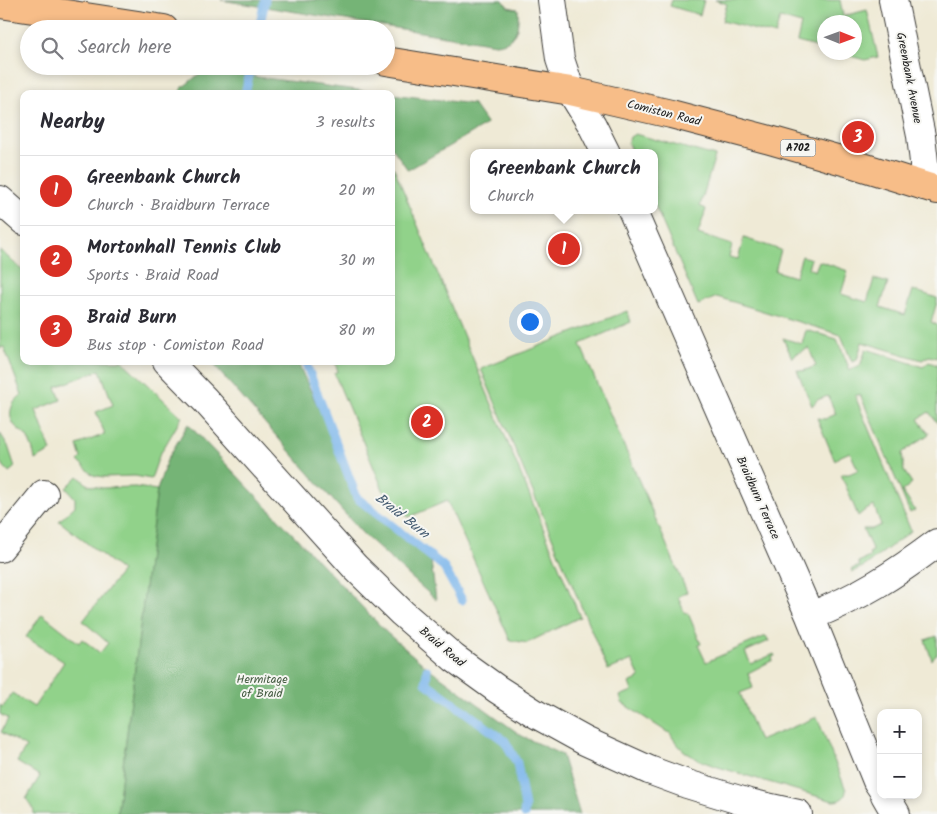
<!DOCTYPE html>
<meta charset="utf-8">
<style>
:root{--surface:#fff;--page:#f2f2f3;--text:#2b2b33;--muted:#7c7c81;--line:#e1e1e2;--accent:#d93025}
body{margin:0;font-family:Kalam,sans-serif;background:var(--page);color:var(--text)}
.controls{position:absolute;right:15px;bottom:15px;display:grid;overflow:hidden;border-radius:10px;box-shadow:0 2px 8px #0003}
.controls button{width:45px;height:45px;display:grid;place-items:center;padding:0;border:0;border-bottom:1px solid var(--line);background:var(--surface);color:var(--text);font:25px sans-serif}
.compass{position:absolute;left:817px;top:15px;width:45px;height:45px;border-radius:50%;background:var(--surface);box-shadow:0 2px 8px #0003;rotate:91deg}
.you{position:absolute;left:529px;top:321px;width:18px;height:18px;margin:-12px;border:4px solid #fff;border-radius:50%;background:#1a73e8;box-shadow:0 0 0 8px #1a73e833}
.badge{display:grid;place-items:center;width:32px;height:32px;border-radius:50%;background:var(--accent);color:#fff;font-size:16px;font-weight:700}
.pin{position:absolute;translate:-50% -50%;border:2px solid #fff;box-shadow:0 1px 5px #0006}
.popup{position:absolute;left:470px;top:149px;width:188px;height:65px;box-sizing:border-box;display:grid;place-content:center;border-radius:10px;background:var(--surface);filter:drop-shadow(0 1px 4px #0005);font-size:16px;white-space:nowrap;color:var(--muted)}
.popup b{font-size:19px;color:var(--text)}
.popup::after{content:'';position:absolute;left:50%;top:100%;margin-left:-10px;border:10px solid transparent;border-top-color:var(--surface)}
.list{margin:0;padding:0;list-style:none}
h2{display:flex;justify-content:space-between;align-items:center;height:65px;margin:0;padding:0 20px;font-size:21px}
h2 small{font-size:16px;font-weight:400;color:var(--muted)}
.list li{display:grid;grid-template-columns:32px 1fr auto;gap:15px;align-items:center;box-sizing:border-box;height:70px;padding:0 20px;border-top:1px solid var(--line)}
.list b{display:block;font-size:19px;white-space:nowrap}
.list p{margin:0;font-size:16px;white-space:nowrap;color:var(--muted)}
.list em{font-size:16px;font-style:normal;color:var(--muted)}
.icon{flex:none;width:28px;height:28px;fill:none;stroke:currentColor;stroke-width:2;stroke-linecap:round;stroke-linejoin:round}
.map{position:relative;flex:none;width:937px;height:814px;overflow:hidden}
.search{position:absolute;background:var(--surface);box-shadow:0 2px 8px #0003;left:20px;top:20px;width:375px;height:55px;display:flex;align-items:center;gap:12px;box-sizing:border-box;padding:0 18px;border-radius:28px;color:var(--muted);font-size:19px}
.panel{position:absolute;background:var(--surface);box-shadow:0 2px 8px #0003;left:20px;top:90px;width:375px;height:275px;border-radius:10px}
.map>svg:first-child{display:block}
</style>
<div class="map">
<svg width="937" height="814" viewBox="0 0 937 814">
<rect width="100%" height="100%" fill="#f6f6f2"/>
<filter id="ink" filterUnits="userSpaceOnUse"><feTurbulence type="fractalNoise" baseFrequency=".02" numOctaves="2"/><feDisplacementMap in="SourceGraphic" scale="10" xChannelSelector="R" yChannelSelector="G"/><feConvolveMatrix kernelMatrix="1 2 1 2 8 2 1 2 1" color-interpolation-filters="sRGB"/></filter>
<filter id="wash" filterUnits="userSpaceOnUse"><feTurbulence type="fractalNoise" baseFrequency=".0096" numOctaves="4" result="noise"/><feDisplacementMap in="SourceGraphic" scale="20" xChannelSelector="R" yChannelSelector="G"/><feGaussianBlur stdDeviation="1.12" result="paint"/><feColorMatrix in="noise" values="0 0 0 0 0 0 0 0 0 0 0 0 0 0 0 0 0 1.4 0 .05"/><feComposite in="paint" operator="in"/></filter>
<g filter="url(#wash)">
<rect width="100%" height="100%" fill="#efead6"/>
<path fill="#91d28a" stroke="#567753" d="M672 0H704L700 15 670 6Z
M715 0H840L843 16 867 10 878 57 865 60 846 55 847 53 854 52V22H824V49L797 42 801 24 780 18 775 35 722 21 727 4Z
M635 134 715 156 700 206 706 209 698 234 732 245 729 257 738 259 744 238 781 250 775 271 795 277 802 256 811 259 808 268 815 271 819 261 848 271 841 294 867 302 874 279 888 283 880 307 905 315 913 290 937 298V302L931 322 937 325V358L929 356 922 360 862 342 857 360 852 362 841 335 717 297 698 305 654 203V153H632L628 143 630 137Z
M394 168 580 617 527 643 510 640 447 501 409 517 395 508 384 492 334 373 338 371 334 361H391V169Z
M0 250 24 272V361H122L182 417 159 456 151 479 135 476 103 477 93 475 78 461 81 458 77 445 105 434 96 412 113 405 100 370 56 387 61 400 36 410 51 451 35 460C34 451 31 444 27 437 23 432 19 430 15 426 6 415 12 401 22 395L4 347 0 348Z
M627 311 631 322 580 344 687 592 678 597 685 614 688 613 701 644 698 645 706 662 766 636 769 641 745 652 751 664 774 654 775 656 772 657 773 660 748 673 753 688 740 693 759 741 817 717 846 790C846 797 841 801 833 801 803 792 772 783 741 774 723 768 703 764 687 753 680 748 674 741 670 733L667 732 622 703 620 696 632 691 629 683 640 678 632 660 608 670 481 369Z
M806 330 837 339 850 370 860 366 866 349 923 367 929 362 937 365V423L929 412 918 419 929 434 902 453 904 471 912 483 902 491 915 510 910 513 860 394 855 396 911 531 865 566 852 572 851 569 860 566 858 562 870 557 869 553 873 551 863 529H872L881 525 874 506 864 511 858 516 841 474H849L858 470 850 452 841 456 835 461 817 418 825 419 836 414 828 396 817 400 812 406 797 370 803 371 816 366 809 348 796 354 792 358 783 338 802 344Z
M0 433 8 446 15 467 9 472 0 462Z
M78 476 88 485 102 488 135 487 157 490 117 814H34C34 807 31 804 26 799L40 776 17 762 26 747 1 732 8 719 0 714V705L3 707 12 693 34 707 64 662 26 637 42 614 79 643 82 639 100 653 108 643 83 621 122 571 59 521 75 506V498L66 488Z
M937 636V654L935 655 932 660 925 640Z"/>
<path fill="#74b476" stroke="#486849" d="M221 0H503L508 7 518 9C519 27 517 43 495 44Z
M204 70 388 94H179L182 88Z
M391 94 473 104 487 124 408 170 391 146Z
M210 361H297L359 496 431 561 436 600 362 533Z
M188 424 387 633 423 664 522 736 562 755 580 814H117L157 490 167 460Z"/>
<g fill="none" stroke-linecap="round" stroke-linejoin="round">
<path stroke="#7ab5eb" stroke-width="9" d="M259 29 265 0
M245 94 251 66
M305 361 357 498 443 566 462 600
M427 670 426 683 505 741 517 763 525 807 524 814"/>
</g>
</g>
<g filter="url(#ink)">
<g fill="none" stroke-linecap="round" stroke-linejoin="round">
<defs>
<path id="minor" d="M552 0 560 59 567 80 571 91 592 125 606 153
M893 0 921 136 924 162V186
M0 200 24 221
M632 210 810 616 877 781 881 787
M167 361 205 400 355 567 402 613 454 658 497 689 536 714 585 741 649 770 687 784 749 803 798 814
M0 548 44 494
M810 616C857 599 897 573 937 543
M885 795 896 814"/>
<path id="major" d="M0 4 164 29
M386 61 571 91 671 114 770 140 847 162 937 190"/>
</defs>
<use href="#minor" stroke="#3c3b38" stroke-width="30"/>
<use href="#major" stroke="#3c3b38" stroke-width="30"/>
<use href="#minor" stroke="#fff" stroke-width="28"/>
<use href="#major" stroke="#f7bd88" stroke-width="28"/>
</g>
</g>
<g text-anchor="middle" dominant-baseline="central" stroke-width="4" stroke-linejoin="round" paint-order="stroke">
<rect fill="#f6f6f2" stroke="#5d5d5c" stroke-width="1" x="780.5" y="139.5" width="35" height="17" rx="4"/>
<g font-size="11" font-weight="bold" fill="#1c1c1c">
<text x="798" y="148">A702</text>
</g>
<g font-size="12" fill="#1c1c1c" stroke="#f6f6f2">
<text transform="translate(909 78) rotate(79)">Greenbank Avenue</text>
<text transform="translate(664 113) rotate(14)">Comiston Road</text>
<text transform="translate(758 498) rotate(66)">Braidburn Terrace</text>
<text transform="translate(442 647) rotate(40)">Braid Road</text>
</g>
<g font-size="12" fill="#455c42" stroke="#f6f6f2">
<text x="262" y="679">Hermitage<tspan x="262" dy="14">of Braid</tspan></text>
</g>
<g font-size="14" font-style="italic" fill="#42596f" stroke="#f6f6f2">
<text transform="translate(402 516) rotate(38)">Braid Burn</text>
</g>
</g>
</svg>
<div class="controls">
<button>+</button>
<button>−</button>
</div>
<svg class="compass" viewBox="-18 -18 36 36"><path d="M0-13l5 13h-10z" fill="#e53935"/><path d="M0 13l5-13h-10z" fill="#7c7c81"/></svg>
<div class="you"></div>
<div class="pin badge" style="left:564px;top:249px">1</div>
<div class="popup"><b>Greenbank Church</b>Church</div>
<div class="pin badge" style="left:427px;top:422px">2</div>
<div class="pin badge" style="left:858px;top:137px">3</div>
<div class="search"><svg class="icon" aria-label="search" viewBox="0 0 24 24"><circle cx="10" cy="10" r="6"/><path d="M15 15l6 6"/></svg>Search here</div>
<section class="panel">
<h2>Nearby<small>3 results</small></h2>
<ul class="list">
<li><span class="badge">1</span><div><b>Greenbank Church</b><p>Church · Braidburn Terrace</p></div><em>20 m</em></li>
<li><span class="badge">2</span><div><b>Mortonhall Tennis Club</b><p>Sports · Braid Road</p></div><em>30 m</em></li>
<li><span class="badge">3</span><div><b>Braid Burn</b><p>Bus stop · Comiston Road</p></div><em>80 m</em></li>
</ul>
</section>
</div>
